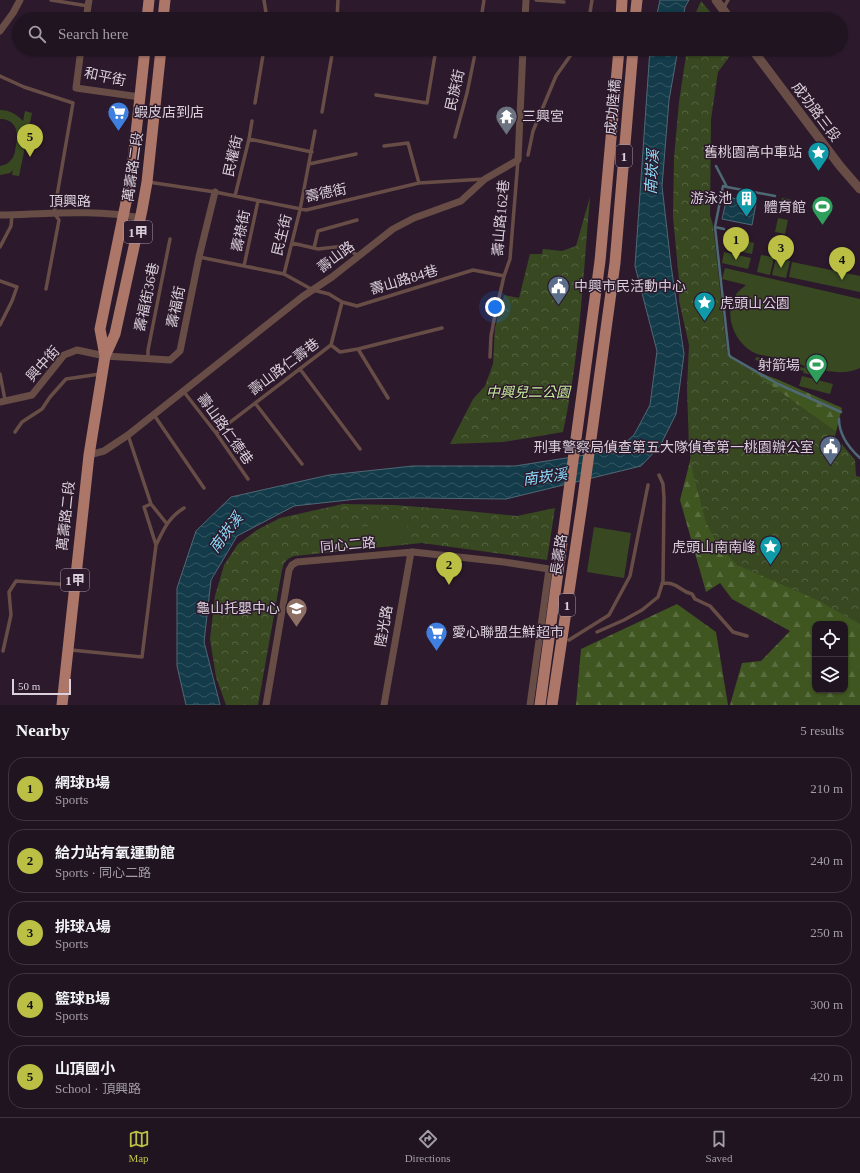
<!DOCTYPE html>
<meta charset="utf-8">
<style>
:root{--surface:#211421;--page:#2d212e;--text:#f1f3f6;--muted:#a29ea5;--line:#3e333f;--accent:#bbc044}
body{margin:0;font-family:"Times New Roman","Noto Sans TC",serif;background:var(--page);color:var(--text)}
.controls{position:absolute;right:12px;bottom:12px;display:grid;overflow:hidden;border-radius:8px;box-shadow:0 1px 3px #0004}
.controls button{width:36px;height:36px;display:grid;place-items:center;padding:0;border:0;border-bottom:1px solid var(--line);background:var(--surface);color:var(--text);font:20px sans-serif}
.scale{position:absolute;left:12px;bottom:10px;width:59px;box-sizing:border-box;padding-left:4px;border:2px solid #dbd0db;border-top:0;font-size:11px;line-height:14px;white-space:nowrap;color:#dbd0db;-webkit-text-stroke:3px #2c1a2c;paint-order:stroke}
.you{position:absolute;left:495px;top:307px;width:14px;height:14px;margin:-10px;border:3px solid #fff;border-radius:50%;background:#1a73e8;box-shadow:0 0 0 6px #1a73e833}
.badge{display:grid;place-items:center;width:26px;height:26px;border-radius:50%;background:var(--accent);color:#111;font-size:13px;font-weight:700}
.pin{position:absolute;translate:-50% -33px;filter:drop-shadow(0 1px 2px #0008)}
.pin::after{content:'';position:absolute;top:21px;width:14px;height:12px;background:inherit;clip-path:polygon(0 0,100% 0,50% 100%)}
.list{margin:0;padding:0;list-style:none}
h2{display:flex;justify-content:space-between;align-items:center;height:52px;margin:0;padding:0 16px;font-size:17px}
h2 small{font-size:13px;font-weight:400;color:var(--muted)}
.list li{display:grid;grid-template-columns:26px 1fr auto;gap:12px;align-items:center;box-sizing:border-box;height:64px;margin:0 8px 8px;padding:0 8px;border:1px solid var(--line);border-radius:16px}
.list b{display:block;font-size:15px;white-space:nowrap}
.list p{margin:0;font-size:13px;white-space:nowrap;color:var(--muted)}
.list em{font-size:13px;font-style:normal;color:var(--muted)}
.icon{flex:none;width:22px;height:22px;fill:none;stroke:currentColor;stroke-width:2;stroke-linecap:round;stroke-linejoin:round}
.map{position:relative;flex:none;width:860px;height:705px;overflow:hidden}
.search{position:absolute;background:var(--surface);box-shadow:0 1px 3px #0004;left:12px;right:12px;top:12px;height:44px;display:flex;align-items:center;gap:10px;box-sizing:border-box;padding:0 14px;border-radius:22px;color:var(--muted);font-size:15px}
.sheet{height:412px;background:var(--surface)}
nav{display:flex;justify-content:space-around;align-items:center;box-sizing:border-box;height:56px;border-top:1px solid var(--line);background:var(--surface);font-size:11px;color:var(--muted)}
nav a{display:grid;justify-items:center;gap:2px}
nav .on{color:var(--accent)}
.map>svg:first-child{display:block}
</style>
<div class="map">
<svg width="860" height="705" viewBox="0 0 860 705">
<defs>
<pattern id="forest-firs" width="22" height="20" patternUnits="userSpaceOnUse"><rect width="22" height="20" fill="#3f5620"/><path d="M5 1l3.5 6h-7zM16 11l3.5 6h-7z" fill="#5a6d40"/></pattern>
<pattern id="park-crowns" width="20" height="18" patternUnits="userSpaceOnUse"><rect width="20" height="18" fill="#384922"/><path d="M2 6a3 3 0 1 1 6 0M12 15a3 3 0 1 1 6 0" fill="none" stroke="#546242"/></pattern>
<pattern id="water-waves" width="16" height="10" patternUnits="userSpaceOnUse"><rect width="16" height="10" fill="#133b49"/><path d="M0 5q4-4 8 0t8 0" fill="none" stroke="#355663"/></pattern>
</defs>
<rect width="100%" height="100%" fill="#2c1a2c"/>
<path fill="url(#forest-firs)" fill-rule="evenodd" d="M705 343 749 369 779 380 842 408 836 432 798 405 860 488V705H730L742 663 761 661 790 631 732 599 720 583 706 592 680 500 707 395ZM815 624H845V690H815Z
M677 604 716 632 728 705H576L581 649Z"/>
<path fill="url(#park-crowns)" d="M701 1 716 19H693Z
M687 49H735L718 72 711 119 710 215 713 225 727 352 729 358 749 369 836 432 835 436 855 460 856 476 860 477V624L817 600 737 565 718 545 706 523 693 474 689 447 687 389 689 345 679 301V280L673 217 674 158 679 102Z
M590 197C583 275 580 355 563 432L503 442 450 444 473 399 485 386 493 364 495 328 504 295 519 298 530 254H542L543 249 562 251 576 246Z
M343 504 394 505 446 509 517 516 555 508 547 560 422 543 294 556C286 559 284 562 282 570L258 705H226L216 677 210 639 215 596 224 565 238 544 257 530 280 518Z"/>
<path fill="#384922" d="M0 110C10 110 16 114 23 121L25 111 32 113 19 176 12 175 13 170 10 173 0 175V166C4 165 8 164 11 160 15 156 15 151 16 145 19 132 16 119 0 119Z
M782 198 792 200 789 213 780 211Z
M778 218 788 220 785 234 775 232Z
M728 236 754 243 752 254 725 248Z
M724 252 751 258 748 269 722 263Z
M761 255 774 257 770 275 757 272Z
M776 258 790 261 786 278 772 275Z
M792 262 860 276V292L789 277Z
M725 268 860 299V368C844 375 831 372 815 368L813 375 803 373 804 371 755 360 756 357 804 368 805 366C793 362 779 359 767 356 763 355 758 355 755 353 733 343 721 309 739 291 741 289 744 287 746 285L722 279Z
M802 376 833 384 830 394 799 386Z
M407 522 409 543 372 547 370 526Z
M370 526 372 547 334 551 332 530Z
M594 527 631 533 624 578 587 572Z"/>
<path fill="url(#water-waves)" stroke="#4f6875" d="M660 0H689L685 7 683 19H656Z
M650 49H678L669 100 662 186 671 265 684 354 676 414 660 446 641 466 506 499 416 498 357 499 294 506 237 536 211 580 204 642 220 705H186L177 666V588L196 531 231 497 329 475 413 466H515L617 450 634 435 650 405 657 351 635 266Z
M727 197 756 203 752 225 722 219Z"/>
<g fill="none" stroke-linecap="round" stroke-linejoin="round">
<path stroke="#4f6875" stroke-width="2.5" d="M716 166 727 187 723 186 715 227 729 355 731 357 778 384 841 412
M727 187 775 196
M715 227 724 229
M839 419C839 434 849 448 860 458"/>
<path stroke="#674d46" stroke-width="3.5" d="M51 0 88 6
M264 0 267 19
M536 0 564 2
M723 9 728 0
M337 19 338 0
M481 19 484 0
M589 19 592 0
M392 49H393
M0 76 24 87 73 103 54 213 59 220 46 289
M376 95 427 103 436 49
M255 103 264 49
M322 112 333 49
M455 137 467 93 476 49
M249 139 312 152
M384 146 408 143 419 183
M528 155 533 131 556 76 575 49
M309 164 356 154
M148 182 215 192 306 210 419 183 484 179
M235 196 249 139 252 121
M292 243 318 249 344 246 358 256
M0 247 11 226 12 215
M314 248 318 231 357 220
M199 257 284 274 313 290 329 294 342 302 357 306 473 270 504 276
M244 266 258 201
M284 274 300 210 315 131
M0 281 17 287 12 301 0 325
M331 345 342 302
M358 349 388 398
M490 357 491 336 494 320 504 276 510 259 518 160
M148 358V350L170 239
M300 369 360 449
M0 374 5 400
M184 392 216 433 248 479
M255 403 302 464
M154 415 204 488
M15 432 22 422 42 409 50 397 66 379 100 374
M216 433 331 345 340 352 358 349 442 328
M128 435 151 504
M156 545C164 529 168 518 184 508
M662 583C665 583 669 583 672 584 680 586 682 592 692 594L695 599 710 606 733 632 747 636
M597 632 624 620 642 610 658 597 663 581 664 498 663 484 659 475
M569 640 609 615 630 576 648 485
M71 650 142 657 156 545 144 507 151 504 167 524
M3 651 11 615 9 592 16 581 73 585"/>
<path stroke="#674d46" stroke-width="7" d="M86 19 89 0
M525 19 526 0
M0 31 13 13 20 0
M81 49 76 88 140 97
M0 215C47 214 94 209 141 218
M0 402 32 395 64 355 77 350 105 356 170 360 180 351 199 257 215 192
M89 455 104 451 128 435 302 297 332 277 393 229 414 218 461 201 485 179 518 160 523 49
M266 705 289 570 292 565 297 562 413 552 504 562 549 569 530 705
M384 705 411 552"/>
<path stroke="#674d46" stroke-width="9" d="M716 0 730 19
M752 49 840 166 860 189"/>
<path stroke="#ac7769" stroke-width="11" d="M147 19 149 0
M163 19 165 0
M621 19 622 0
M635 19 637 0
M105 356 100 329 131 178 138 115 145 49
M62 705 89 455 105 356 115 334 142 210 147 182 161 49
M540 705 600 261 619 49
M552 705 582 505 615 263 633 49"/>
</g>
<defs>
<symbol id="supermarket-pin" viewBox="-11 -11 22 30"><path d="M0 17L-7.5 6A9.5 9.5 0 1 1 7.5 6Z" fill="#3f7fe0" stroke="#2c1a2c"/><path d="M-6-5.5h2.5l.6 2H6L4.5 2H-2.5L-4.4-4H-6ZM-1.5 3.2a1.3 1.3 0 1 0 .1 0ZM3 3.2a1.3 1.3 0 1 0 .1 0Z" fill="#fff"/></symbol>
<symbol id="temple-pin" viewBox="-11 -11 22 30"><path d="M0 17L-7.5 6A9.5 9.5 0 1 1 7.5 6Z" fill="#6b7280" stroke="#2c1a2c"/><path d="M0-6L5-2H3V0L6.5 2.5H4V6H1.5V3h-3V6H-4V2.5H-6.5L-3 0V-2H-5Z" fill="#fff"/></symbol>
<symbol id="sight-pin" viewBox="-11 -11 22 30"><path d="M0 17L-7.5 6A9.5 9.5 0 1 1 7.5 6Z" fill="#0f9aa8" stroke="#2c1a2c"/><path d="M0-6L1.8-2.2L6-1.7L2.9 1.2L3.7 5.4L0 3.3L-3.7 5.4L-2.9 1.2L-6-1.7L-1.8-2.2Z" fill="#fff"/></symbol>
<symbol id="building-pin" viewBox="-11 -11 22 30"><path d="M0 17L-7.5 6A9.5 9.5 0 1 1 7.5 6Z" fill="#0f9aa8" stroke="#2c1a2c"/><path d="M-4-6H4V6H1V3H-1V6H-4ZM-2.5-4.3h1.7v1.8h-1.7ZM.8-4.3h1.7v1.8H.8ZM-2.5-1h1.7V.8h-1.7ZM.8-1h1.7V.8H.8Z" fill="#fff"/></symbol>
<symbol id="stadium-pin" viewBox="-11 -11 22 30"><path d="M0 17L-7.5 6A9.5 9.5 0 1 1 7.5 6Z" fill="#2e9e5b" stroke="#2c1a2c"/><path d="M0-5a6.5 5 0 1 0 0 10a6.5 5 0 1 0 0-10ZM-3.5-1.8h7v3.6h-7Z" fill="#fff"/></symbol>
<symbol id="civic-pin" viewBox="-11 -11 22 30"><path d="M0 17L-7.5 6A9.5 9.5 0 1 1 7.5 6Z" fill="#5c6f8a" stroke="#2c1a2c"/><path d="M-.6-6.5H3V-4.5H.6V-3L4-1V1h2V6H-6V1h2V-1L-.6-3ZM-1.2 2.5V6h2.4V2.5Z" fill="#fff"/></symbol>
<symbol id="school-pin" viewBox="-11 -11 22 30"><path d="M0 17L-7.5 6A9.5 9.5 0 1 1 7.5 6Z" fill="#8d6e63" stroke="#2c1a2c"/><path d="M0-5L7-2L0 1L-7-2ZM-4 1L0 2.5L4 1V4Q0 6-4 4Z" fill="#fff"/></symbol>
</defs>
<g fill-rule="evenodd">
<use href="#supermarket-pin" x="106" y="100" width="25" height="34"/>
<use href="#temple-pin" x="494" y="104" width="25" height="34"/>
<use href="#sight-pin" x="806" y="140" width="25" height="34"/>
<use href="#building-pin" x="734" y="186" width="25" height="34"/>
<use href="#stadium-pin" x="810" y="194" width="25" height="34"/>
<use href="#civic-pin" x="546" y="274" width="25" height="34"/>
<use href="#sight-pin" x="692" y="290" width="25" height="34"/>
<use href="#stadium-pin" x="804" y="352" width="25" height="34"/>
<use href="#civic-pin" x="818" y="434" width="25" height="34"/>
<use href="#sight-pin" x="758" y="534" width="25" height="34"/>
<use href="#school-pin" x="284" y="596" width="25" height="34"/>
<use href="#supermarket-pin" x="424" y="620" width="25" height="34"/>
</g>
<g text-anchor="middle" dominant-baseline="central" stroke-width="3" stroke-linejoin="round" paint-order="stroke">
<g fill="#2c1a2c" stroke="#a699a6" stroke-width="1">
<rect x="616" y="145" width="16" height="22" rx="3"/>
<rect x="124" y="221" width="28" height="22" rx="3"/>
<rect x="61" y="569" width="28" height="22" rx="3"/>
<rect x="559" y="594" width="16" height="22" rx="3"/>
</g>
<g font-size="13" font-weight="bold" fill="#dbd0db">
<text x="624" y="156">1</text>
<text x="138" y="232">1甲</text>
<text x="75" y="580">1甲</text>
<text x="567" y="605">1</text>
</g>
<g font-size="14" fill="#dbd0db" stroke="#2c1a2c">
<text transform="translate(105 77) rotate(12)">和平街</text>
<text transform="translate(455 90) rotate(-77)">民族街</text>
<text transform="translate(613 107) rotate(-85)">成功陸橋</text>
<text transform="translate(816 112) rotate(53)">成功路三段</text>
<text transform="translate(233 156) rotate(-77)">民權街</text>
<text transform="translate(133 167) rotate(-82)">萬壽路二段</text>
<text transform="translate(326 193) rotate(-12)">壽德街</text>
<text x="70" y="201">頂興路</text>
<text transform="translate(501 218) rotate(-85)">壽山路162巷</text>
<text transform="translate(241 231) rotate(-78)">壽祿街</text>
<text transform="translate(282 235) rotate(-76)">民生街</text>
<text transform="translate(336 257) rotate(-37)">壽山路</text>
<text transform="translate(404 280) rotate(-17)">壽山路84巷</text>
<text transform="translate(147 297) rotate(-78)">壽福街36巷</text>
<text transform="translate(176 307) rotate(-78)">壽福街</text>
<text transform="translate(43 364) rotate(-48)">興中街</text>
<text transform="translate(284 367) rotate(-37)">壽山路仁壽巷</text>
<text transform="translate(225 429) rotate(54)">壽山路仁德巷</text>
<text transform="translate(66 516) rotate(-84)">萬壽路二段</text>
<text transform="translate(348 545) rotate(-5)">同心二路</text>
<text transform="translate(559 555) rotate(-81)">長壽路</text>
<text transform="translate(384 626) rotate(-80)">陸光路</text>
</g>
<g font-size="14" fill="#dbd0db" stroke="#2c1a2c" text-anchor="end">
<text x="134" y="112" text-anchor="start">蝦皮店到店</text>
<text x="522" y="116" text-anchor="start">三興宮</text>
<text x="802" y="152">舊桃園高中車站</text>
<text x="732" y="198">游泳池</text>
<text x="806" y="207">體育館</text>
<text x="574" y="286" text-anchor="start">中興市民活動中心</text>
<text x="720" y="303" text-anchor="start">虎頭山公園</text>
<text x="800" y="365">射箭場</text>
<text x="814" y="447">刑事警察局偵查第五大隊偵查第一桃園辦公室</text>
<text x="756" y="547">虎頭山南南峰</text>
<text x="280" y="608">龜山托嬰中心</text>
<text x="452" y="632" text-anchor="start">愛心聯盟生鮮超市</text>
</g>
<g font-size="14" font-style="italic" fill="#c5eb99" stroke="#2c1a2c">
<text x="528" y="392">中興兒二公園</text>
</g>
<g font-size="15" font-style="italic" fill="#8bddfb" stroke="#2c1a2c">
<text transform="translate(652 172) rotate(-87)">南崁溪</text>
<text transform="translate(545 477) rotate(-8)">南崁溪</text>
<text transform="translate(226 533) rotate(-53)">南崁溪</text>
</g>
</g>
</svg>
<div class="controls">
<button><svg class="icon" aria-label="locate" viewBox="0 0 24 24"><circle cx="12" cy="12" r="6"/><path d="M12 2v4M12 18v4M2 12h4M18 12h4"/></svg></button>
<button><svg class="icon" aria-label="layers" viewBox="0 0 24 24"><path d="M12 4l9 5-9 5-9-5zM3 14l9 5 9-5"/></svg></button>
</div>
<div class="scale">50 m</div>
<div class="you"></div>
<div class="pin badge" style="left:736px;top:260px">1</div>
<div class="pin badge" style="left:449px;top:585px">2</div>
<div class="pin badge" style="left:781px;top:268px">3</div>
<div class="pin badge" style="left:842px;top:280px">4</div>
<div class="pin badge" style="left:30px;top:157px">5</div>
<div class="search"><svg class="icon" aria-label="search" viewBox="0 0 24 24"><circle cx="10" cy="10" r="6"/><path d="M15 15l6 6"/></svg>Search here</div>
</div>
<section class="sheet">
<h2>Nearby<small>5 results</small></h2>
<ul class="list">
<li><span class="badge">1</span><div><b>網球B場</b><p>Sports</p></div><em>210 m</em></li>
<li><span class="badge">2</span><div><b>給力站有氧運動館</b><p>Sports · 同心二路</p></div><em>240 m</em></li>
<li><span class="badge">3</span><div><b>排球A場</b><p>Sports</p></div><em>250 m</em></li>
<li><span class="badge">4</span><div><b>籃球B場</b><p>Sports</p></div><em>300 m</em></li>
<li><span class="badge">5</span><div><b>山頂國小</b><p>School · 頂興路</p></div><em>420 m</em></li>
</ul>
</section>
<nav>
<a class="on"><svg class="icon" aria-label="map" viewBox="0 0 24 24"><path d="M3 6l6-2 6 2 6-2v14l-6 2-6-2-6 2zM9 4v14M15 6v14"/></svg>Map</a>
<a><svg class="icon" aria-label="directions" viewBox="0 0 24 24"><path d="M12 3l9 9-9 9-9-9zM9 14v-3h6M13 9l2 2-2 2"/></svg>Directions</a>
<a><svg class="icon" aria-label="saved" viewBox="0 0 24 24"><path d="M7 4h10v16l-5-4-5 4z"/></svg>Saved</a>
</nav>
